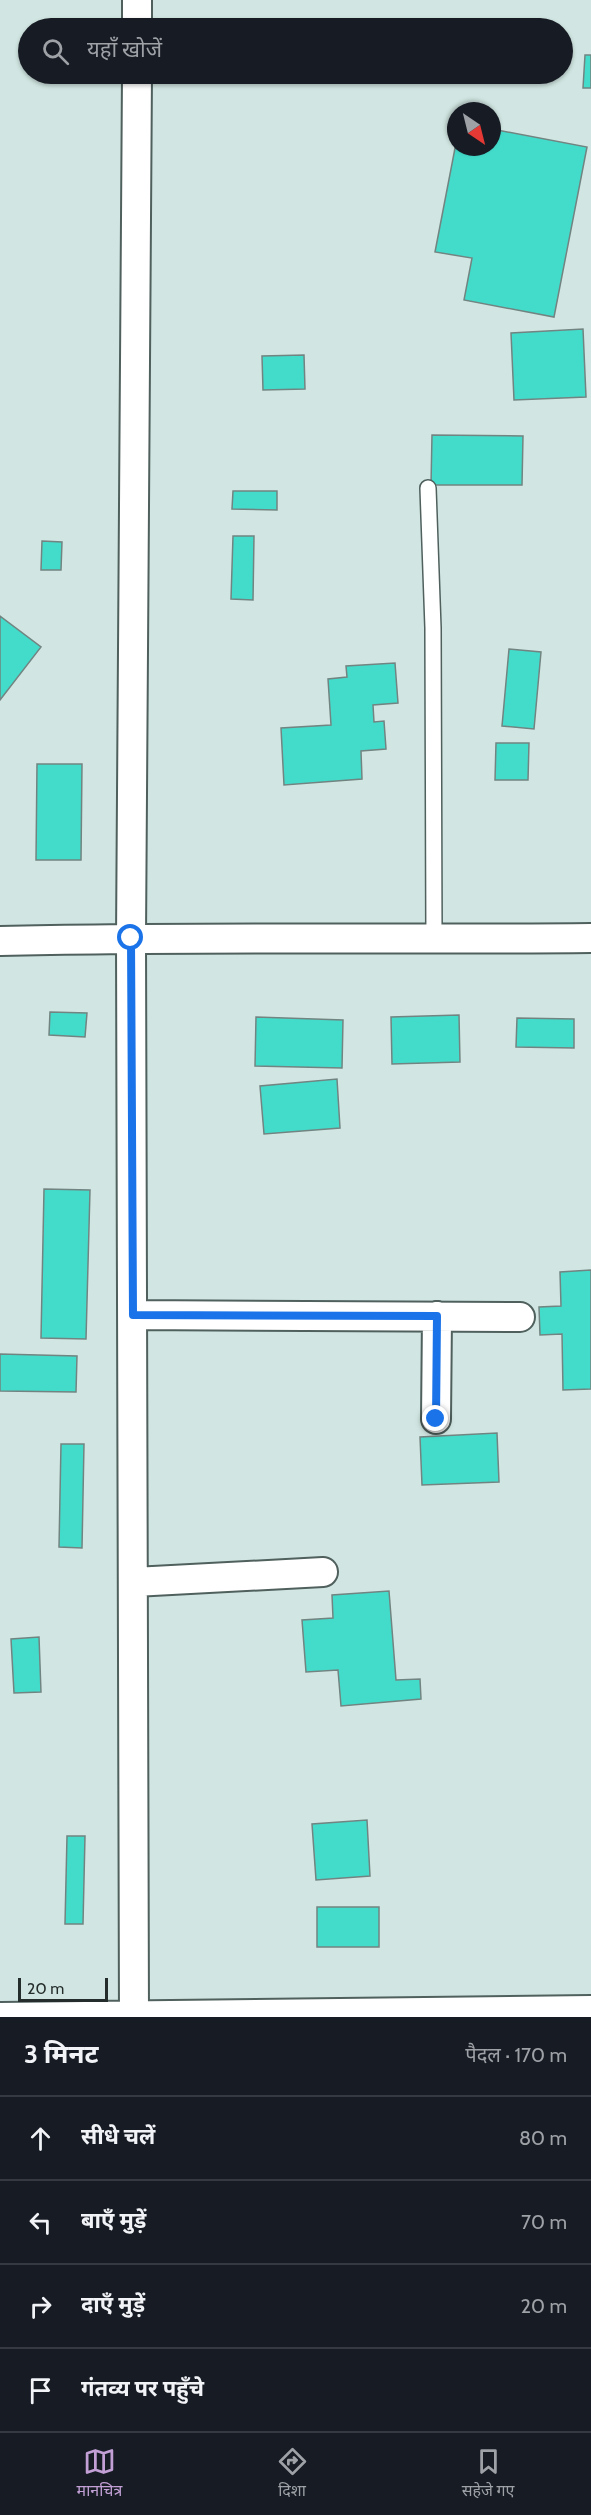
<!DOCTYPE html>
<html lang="hi">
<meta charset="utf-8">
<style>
:root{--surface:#171b24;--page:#20242c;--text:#f1f3f6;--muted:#9ea1a6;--line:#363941;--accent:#c2a0d5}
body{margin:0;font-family:Cabin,"Noto Sans Devanagari",sans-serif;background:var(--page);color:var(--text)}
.compass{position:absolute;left:447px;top:102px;width:54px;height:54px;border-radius:50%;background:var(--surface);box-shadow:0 2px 4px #0004;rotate:145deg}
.scale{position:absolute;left:18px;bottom:15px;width:90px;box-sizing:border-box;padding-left:6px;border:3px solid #252d2c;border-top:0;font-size:16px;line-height:21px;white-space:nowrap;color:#252d2c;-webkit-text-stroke:4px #d1e6e2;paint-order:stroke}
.stop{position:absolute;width:18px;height:18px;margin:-14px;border:4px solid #1a73e8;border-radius:50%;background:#fff}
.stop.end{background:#1a73e8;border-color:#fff;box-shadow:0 2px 6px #0008}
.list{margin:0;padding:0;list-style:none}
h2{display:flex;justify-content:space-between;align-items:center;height:78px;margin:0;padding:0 24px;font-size:26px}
h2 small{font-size:20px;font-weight:400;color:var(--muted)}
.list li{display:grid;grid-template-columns:39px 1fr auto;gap:18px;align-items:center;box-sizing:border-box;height:84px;padding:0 24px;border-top:2px solid var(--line)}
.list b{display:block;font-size:22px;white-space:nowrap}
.list em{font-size:20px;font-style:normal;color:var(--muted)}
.icon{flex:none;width:33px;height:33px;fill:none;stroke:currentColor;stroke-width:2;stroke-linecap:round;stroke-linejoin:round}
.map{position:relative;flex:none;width:591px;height:2017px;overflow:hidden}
.search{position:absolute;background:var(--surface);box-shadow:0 2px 4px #0004;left:18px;right:18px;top:18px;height:66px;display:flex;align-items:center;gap:15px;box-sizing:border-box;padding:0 21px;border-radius:33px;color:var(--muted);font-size:22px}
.sheet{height:414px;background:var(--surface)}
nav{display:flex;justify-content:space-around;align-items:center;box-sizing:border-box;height:84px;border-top:2px solid var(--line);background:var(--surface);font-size:16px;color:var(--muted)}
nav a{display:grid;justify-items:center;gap:3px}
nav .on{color:var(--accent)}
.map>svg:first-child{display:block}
</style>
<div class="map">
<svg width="591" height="2017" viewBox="0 0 591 2017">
<rect width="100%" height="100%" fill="#d1e6e2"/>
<path fill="#43dccb" stroke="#728481" stroke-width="1.5" d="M585 55H591V88H583Z
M492 129 587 147 554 317 464 300 472 258 435 252 456 143V147H492Z
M583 329 586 397 514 400 511 333Z
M304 355 305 389 263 390 262 356Z
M432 435 523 436 522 485H431Z
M233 491H277V510L232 509Z
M233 536H254L253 600 231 599Z
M42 541 62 542 61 570H41Z
M0 616 41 647 0 700Z
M509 649 541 652 534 729 502 726Z
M395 663 398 703 373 705 374 722 384 721 386 749 361 751 362 779 284 785 281 728 331 725 328 679 347 677 346 666Z
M496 743H529L528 780H495Z
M37 764H82L81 860H36Z
M50 1012 87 1013 85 1037 49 1035Z
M459 1015 460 1062 392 1064 391 1017Z
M256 1017 343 1020 342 1068 255 1066Z
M517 1018 574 1019V1048L516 1047Z
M337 1079 340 1128 264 1134 260 1086Z
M44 1189 90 1190 86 1339 41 1338Z
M591 1270V1389L563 1390 562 1334 540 1335 539 1307 561 1306 560 1272Z
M0 1354 77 1356 76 1392 0 1391Z
M497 1433 499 1482 422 1485 420 1437Z
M61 1444H84L82 1548 59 1547Z
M389 1591 396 1680 420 1679 421 1699 341 1706 338 1670 306 1672 302 1620 333 1618 332 1595Z
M39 1637 41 1692 14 1693 11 1639Z
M367 1820 370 1876 316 1880 312 1824Z
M67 1836H85L83 1924H65Z
M317 1907H379V1947H317Z"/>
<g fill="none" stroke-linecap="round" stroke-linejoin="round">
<defs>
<path id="service" d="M428 488 433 628 434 940"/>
<path id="minor" d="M137 28V0
M0 941C197 936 394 940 591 938
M133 1315 520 1317
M436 1419 437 1316
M134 1582 323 1572
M0 2017 591 2010
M134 2017 131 938 137 74"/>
</defs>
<use href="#service" stroke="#4f605d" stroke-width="18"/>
<use href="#minor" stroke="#4f605d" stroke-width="32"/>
<use href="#service" stroke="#fff" stroke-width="15"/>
<use href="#minor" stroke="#fff" stroke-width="28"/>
</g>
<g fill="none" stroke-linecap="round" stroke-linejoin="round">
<path stroke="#1a73e8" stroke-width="8" d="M131 938 133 1315 437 1316 436 1419"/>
</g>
</svg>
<svg class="compass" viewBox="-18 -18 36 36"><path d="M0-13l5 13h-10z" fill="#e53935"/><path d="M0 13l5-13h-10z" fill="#9ea1a6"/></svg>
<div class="scale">20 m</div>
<div class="stop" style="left:131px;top:938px"></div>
<div class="stop end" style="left:436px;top:1419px"></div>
<div class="search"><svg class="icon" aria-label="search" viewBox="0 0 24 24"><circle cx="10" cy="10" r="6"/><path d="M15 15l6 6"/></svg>यहाँ खोजें</div>
</div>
<section class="sheet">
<h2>3 मिनट<small>पैदल · 170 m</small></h2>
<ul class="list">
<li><svg class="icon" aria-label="ahead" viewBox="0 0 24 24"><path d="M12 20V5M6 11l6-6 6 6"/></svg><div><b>सीधे चलें</b></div><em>80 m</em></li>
<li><svg class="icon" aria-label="left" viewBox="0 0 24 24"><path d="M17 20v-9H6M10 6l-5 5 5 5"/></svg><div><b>बाएँ मुड़ें</b></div><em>70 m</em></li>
<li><svg class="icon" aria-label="right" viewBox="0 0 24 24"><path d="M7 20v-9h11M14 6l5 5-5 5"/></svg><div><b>दाएँ मुड़ें</b></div><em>20 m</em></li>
<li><svg class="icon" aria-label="arrive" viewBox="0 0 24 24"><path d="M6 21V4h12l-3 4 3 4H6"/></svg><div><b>गंतव्य पर पहुँचे</b></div></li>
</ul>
</section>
<nav>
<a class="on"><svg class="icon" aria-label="map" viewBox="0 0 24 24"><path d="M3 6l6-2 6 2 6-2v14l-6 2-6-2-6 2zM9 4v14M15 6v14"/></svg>मानचित्र</a>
<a><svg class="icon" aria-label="directions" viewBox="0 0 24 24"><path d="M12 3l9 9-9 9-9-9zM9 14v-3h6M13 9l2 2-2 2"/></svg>दिशा</a>
<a><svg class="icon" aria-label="saved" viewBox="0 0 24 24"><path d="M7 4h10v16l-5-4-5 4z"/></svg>सहेजे गए</a>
</nav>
